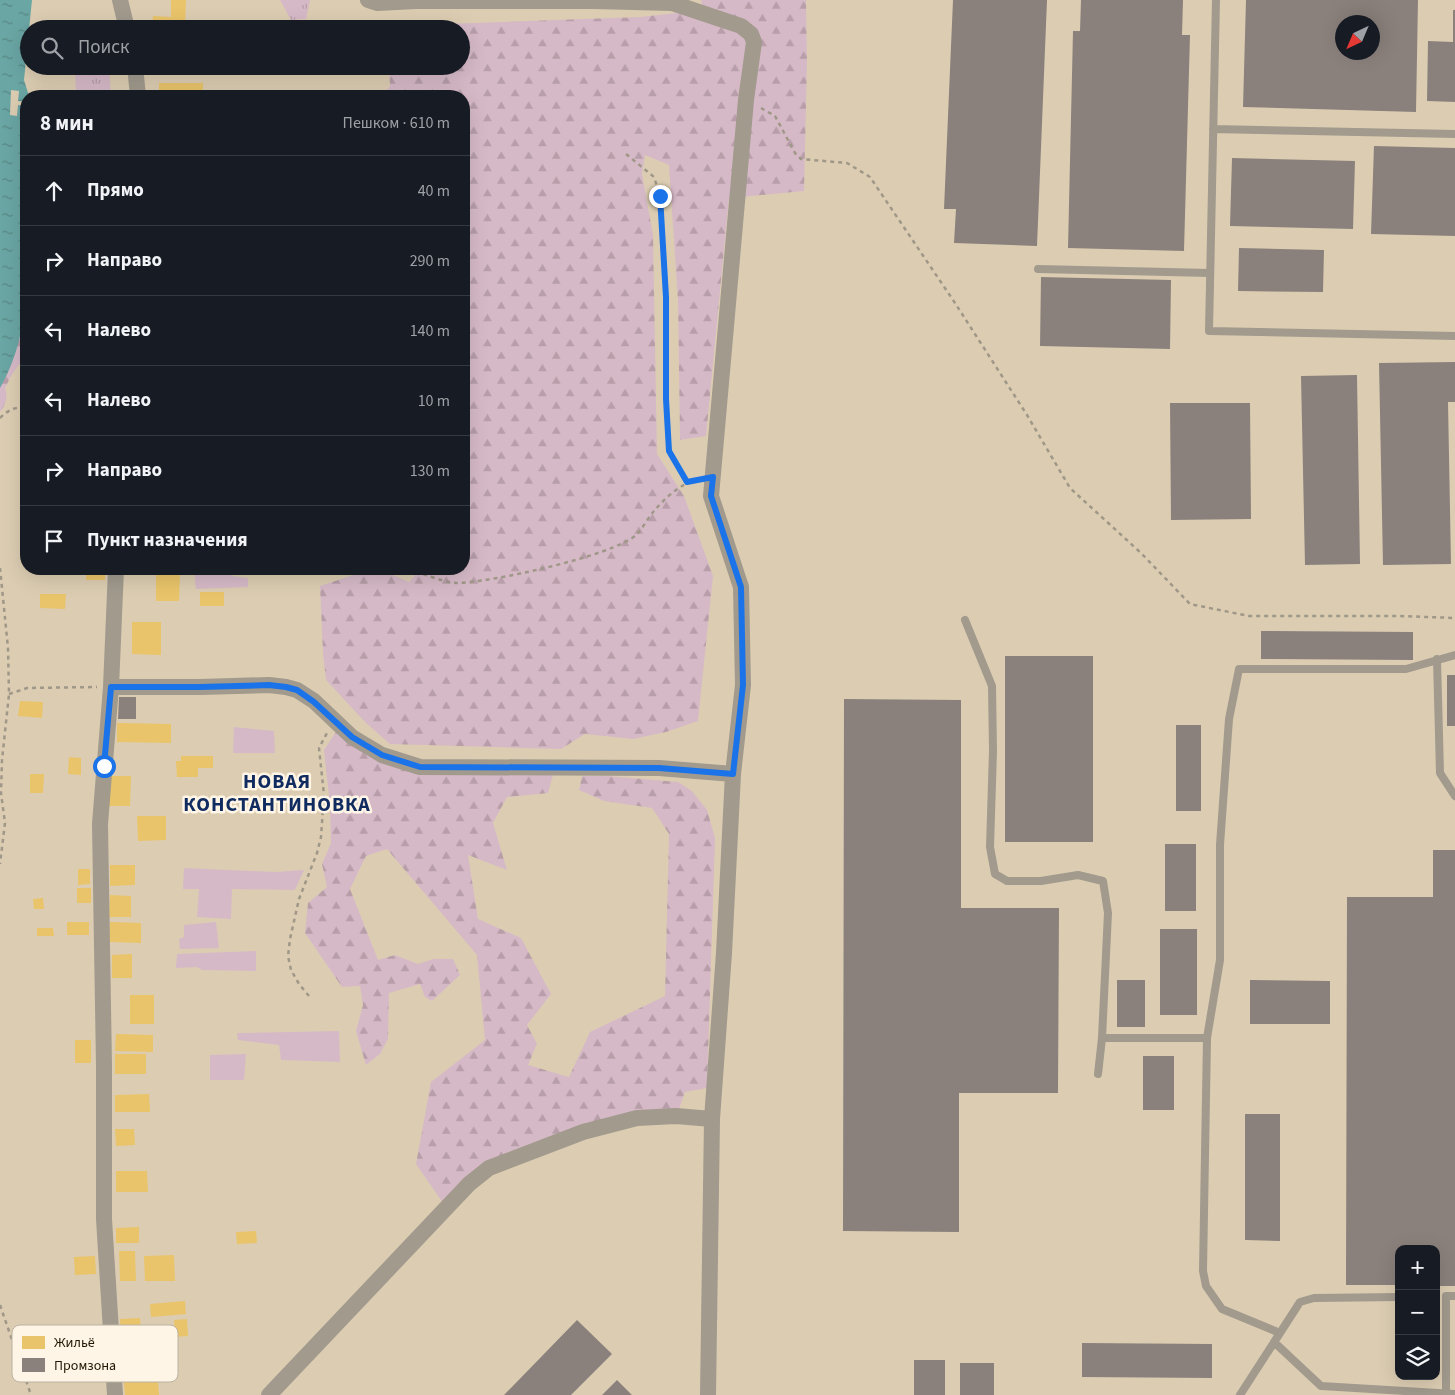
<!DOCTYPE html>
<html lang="ru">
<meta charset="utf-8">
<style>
:root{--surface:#171b24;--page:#20242c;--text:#f1f3f6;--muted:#9ea1a6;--line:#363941}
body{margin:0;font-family:"Source Sans 3",sans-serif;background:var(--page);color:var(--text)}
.controls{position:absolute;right:15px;bottom:15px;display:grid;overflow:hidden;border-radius:10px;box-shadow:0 5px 20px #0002}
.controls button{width:45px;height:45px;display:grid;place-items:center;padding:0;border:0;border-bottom:1px solid var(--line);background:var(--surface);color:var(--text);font:25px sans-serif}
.compass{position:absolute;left:1335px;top:15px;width:45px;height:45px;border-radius:50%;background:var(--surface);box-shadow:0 5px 20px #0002;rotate:224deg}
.stop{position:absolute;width:15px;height:15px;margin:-11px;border:4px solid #1a73e8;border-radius:50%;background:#fff}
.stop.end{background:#1a73e8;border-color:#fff;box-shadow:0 1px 5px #0008}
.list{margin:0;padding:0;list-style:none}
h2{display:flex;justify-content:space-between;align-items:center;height:65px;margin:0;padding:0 20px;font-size:21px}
h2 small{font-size:16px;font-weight:400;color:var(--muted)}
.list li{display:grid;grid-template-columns:32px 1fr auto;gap:15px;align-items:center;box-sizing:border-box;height:70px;padding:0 20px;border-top:1px solid var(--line)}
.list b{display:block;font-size:19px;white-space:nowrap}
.list em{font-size:16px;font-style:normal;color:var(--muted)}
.icon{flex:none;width:28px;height:28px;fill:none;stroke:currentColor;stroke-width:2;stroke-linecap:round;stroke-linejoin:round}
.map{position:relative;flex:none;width:1455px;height:1395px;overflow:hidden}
.search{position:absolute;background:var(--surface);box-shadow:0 5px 20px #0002;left:20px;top:20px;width:450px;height:55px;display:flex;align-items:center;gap:12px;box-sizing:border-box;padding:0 18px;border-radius:28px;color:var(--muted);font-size:19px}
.panel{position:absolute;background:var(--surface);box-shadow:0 5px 20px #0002;left:20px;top:90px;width:450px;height:485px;border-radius:20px}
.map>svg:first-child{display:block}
</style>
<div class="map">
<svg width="1455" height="1395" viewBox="0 0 1455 1395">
<defs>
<pattern id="grass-tufts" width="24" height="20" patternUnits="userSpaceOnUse" patternTransform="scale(1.25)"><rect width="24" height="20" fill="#d6b9c7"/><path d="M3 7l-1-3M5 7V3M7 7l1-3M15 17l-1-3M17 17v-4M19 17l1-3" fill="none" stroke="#b79ea9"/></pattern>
<pattern id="forest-firs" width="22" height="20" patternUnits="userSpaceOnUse" patternTransform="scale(1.25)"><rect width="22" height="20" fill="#d6b9c7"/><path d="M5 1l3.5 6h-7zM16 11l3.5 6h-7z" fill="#b79ea9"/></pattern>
<pattern id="water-ripples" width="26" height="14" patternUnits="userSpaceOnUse" patternTransform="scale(1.25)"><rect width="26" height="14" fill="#6aa6a4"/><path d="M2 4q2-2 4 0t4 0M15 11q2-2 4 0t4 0" fill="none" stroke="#578683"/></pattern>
</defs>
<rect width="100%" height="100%" fill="#dccdb2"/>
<path fill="url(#grass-tufts)" d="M280 0H310L306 19 291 20Z
M75 66H109L111 96H76Z"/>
<path fill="url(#forest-firs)" d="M701 0H806L807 62 804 191 729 198 706 436 680 440 678 301 669 165 645 155 642 174 653 235 657 454 684 496 713 576 698 721 666 732 633 739 585 734 561 749 390 744 366 723 326 680 323 653 320 586 353 575 391 574 409 582 421 569H464V96H382L390 86 389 66H461V29H388V26L640 17 703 10Z
M26 220V354L11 376 5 388C8 397 6 405 0 412V325Z
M338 729 376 758 553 775 548 793 507 797 493 823 507 870 468 855 478 919 521 938 551 994 527 1025 537 1044 528 1065 569 1077 590 1032 665 996 669 834 652 808 604 801 579 790 582 776H607L678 782 692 791 707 810 715 838 707 1088 685 1092 679 1109 490 1163 443 1203 416 1164 431 1082 485 1040 477 955 387 849 366 856 350 889 378 960 395 955 418 964 433 959H453L460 975 432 1001 425 997 420 984 389 993 388 1039 380 1054 366 1065 356 1031 363 1005 360 986 342 987 305 933 308 903 327 887 322 864 331 843 330 805 324 750Z"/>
<path fill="#d6b9c7" d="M194 569H232V576L248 578V587L196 589Z
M234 727 274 731 275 753H233Z
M184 868 275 872 304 870 295 890 232 889 231 919 197 917 199 889H183Z
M216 922 219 948 180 949 179 939 184 937V925Z
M256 951V971L202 970 197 967 176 968 177 954Z
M339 1031 340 1062 281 1060 279 1045 238 1040 237 1033Z
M246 1054 244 1080H210V1055Z"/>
<path fill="url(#water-ripples)" d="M0 0H32L24 80 29 96H26C26 138 26 180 26 222 26 281 31 334 0 388Z"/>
<path fill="#dccdb2" d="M11 90 19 91 18 101 26 102V106L18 105 17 116 10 115Z"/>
<path fill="#e9c46a" d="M171 0H186L185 28 152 29 153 16 171 17Z
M159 83H203V96H159Z
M86 569H105V580H86Z
M156 574H180L179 601H156Z
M200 592H224V606H200Z
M40 594H66L65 609 40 608Z
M132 622H161V655L132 654Z
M20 701 43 702 42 718 18 716Z
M117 723 171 724V743L117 742Z
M181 756H213V768H198V777H177L176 761H181Z
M69 757 81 758V775L68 774Z
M30 774H44L43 793H30Z
M109 776H131L130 806H108Z
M137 816H166V840L138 841Z
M110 865H135V885L110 886Z
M78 869H90V884L78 885Z
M77 888H91V903H77Z
M110 895 131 896V917H109Z
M43 898 44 909H34L33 899Z
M67 922H89V935H67Z
M110 922 141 923V943L109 942Z
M37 928H53L54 936H37Z
M132 954V978H112V955Z
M130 995H154V1024H130Z
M116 1034 153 1035V1052L115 1051Z
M75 1040H91V1063H75Z
M115 1054H146V1074H115Z
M149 1094 150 1112H115V1095Z
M115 1129H134L135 1145 116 1146Z
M116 1171H147L148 1192H116Z
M139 1227V1243H116V1228Z
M256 1231 257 1243 237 1244 236 1232Z
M119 1251H135L136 1281H120Z
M174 1255 175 1281H145L144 1256Z
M95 1256 96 1274 75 1275 74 1257Z
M185 1301 186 1314 151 1317 150 1304Z
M140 1318 141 1333 121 1334 120 1319Z
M187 1319 188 1336 175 1337 174 1320Z
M157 1367 159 1395H125L123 1370Z"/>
<path fill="#8a817c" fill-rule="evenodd" d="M953 0H1047L1037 246 954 243 956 209H944Z
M1081 0H1183L1182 35H1190L1184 251 1068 248 1073 31H1080Z
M1246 0H1418L1416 112 1243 107ZM1342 22H1372V52H1342Z
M1453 10H1455V102L1427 101 1428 41 1453 42Z
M1374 146 1455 148V236L1371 234Z
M1232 158 1355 161 1353 229 1230 226Z
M1239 248 1324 250 1323 292 1238 291Z
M1041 277 1171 280 1170 349 1040 346Z
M1455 362V402H1448L1451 564 1383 565 1379 363Z
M1357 375 1360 564 1305 565 1301 376Z
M1170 403H1250L1251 519 1171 520Z
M1261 631 1413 632V660L1261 659Z
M1005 656H1093V842H1005Z
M1447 675H1455V726H1447Z
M119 697H136V719H118Z
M844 699 961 700V908H1059L1058 1093H959V1232L843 1231Z
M1176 725H1201V811H1176Z
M1165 844H1196V911H1165Z
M1433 850H1455V1286H1436V1249H1399V1285H1346L1347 897H1433Z
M1160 929H1197V1015H1160Z
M1117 980H1145V1027H1117Z
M1250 980 1330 981V1024H1250Z
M1143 1056H1174V1110H1143Z
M1245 1114H1280V1241L1245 1240Z
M577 1320 612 1354 571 1395H504Z
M1082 1343 1212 1344V1378L1082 1377Z
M914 1360H945V1395H914Z
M960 1363H994V1395H960Z
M617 1380 632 1395H602Z"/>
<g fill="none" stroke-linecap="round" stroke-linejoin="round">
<path stroke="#9f9788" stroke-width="2.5" stroke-dasharray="4 4" stroke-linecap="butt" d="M761 108 775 116 795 153 801 159 847 163 870 177 955 303 1027 415 1070 488 1141 553 1190 604 1249 616H1399L1455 618
M626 154 654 177 660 196 666 297V399L669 451 687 482
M0 418C8 410 15 407 26 407
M0 568 8 648 9 694 2 760 1 793 5 823 0 864
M408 569C422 573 442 582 456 583 488 583 613 556 636 535 643 528 648 518 654 511 665 498 681 483 697 480
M9 694 27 688 97 687
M309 996 299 984 291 970 288 956 290 939 299 899 317 853 321 837 324 795 319 748 327 733
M0 1305 31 1395"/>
<path stroke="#a19a8d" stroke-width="8" d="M1216 0 1209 331 1455 336
M1213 129 1455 134
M1038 269 1210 273
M965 620 992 686 993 751 990 847 995 874 1007 881H1041L1078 875 1103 881 1108 913 1102 1038 1098 1074
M1437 659 1440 773 1455 796
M1102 1038H1207
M1280 1333 1222 1309 1206 1286 1203 1271 1207 1038 1220 960V845L1229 719 1239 669H1406L1455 655
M1274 1342 1321 1386 1455 1394
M1240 1395 1300 1302 1314 1298 1399 1297
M1446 1395V1296H1455"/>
<path stroke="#a19a8d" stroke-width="16" d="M120 0 127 29
M368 0 377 3 416 1H593L672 3 741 26 751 34 754 42 746 100 711 496 741 587 743 685 733 774 724 953 712 1119 708 1395
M135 66 138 96
M111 687H200L269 685 286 687 297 690 314 701 352 737 382 755 420 767 659 768 733 774
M115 1395 104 1219V1066L100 824 111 687 116 569
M269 1395 469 1184 489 1168 583 1132 637 1118 676 1116 712 1119"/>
</g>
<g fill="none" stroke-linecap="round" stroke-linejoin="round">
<path stroke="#1a73e8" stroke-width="6" d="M104 766 111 687H200L269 685 286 687 297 690 314 702 352 737 382 755 420 767 659 768 733 774 743 685 741 587 711 496 713 477 687 482 669 451 666 399V297L660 196"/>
</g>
<g text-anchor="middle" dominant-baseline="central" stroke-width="5" stroke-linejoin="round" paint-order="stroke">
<g font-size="20" font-weight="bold" letter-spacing="1" fill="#102b60" stroke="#fef5e6">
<text x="277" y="782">НОВАЯ<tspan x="277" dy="23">КОНСТАНТИНОВКА</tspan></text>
</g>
</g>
<rect x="12" y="1325" width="166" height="57" rx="8" fill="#fef5e6" stroke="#bbb2a2" stroke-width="1"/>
<rect x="22" y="1336" width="23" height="13" fill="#e9c46a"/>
<rect x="22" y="1358" width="23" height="14" fill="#8a817c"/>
<g font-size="14" fill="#201603">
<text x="54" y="1347">Жильё</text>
<text x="54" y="1370">Промзона</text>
</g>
</svg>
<div class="controls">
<button>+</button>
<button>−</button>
<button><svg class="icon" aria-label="layers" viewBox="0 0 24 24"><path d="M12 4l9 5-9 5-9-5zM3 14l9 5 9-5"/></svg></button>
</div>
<svg class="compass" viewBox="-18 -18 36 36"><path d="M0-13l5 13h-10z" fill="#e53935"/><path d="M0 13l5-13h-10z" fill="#9ea1a6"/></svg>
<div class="stop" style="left:104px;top:766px"></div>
<div class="stop end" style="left:660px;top:196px"></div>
<div class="search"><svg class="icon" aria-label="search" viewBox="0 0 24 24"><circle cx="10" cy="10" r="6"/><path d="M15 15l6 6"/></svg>Поиск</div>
<section class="panel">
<h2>8 мин<small>Пешком · 610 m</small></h2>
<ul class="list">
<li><svg class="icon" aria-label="ahead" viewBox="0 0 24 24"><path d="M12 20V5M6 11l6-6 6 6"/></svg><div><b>Прямо</b></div><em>40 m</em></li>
<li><svg class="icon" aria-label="right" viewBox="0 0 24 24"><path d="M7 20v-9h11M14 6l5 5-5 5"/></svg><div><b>Направо</b></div><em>290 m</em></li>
<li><svg class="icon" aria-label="left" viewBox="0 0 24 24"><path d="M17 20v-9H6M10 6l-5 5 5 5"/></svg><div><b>Налево</b></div><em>140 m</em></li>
<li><svg class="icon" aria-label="left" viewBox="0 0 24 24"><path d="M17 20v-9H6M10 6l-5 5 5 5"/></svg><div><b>Налево</b></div><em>10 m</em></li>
<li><svg class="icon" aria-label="right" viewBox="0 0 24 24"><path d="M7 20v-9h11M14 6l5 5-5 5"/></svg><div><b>Направо</b></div><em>130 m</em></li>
<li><svg class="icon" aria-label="arrive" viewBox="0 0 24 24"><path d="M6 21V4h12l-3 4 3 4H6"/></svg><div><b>Пункт назначения</b></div></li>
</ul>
</section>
</div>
